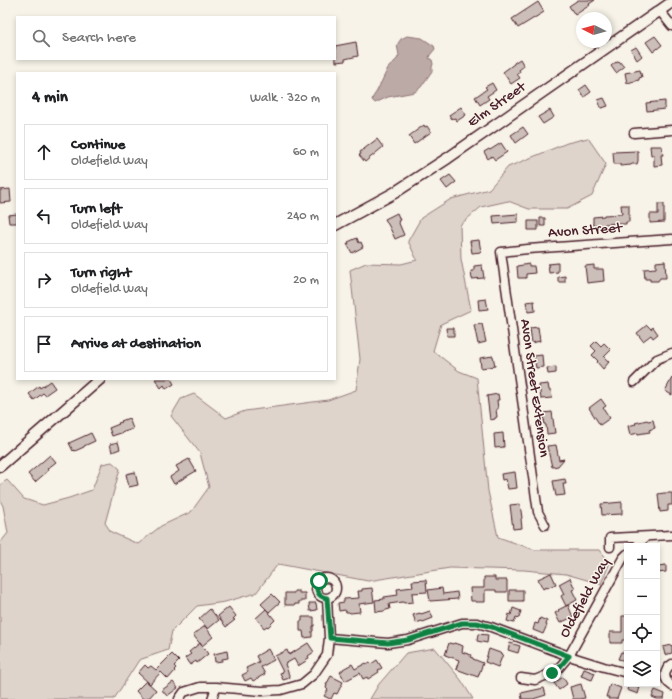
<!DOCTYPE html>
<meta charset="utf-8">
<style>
:root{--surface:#fff;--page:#f6f6f6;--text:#202124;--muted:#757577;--line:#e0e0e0}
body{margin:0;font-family:"Gochi Hand",sans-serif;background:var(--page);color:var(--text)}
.controls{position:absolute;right:12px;bottom:12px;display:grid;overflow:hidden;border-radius:0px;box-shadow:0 2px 6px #0003}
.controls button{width:36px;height:36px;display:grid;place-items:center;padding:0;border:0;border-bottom:1px solid var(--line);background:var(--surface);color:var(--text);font:20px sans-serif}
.compass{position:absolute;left:576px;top:12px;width:36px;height:36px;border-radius:50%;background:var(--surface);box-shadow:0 2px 6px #0003;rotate:276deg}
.stop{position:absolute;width:12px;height:12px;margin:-9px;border:3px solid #0b8043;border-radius:50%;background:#fff}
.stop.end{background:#0b8043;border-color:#fff;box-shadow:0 1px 4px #0008}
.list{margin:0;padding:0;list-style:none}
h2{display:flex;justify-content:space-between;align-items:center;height:52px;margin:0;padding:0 16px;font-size:17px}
h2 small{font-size:13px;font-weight:400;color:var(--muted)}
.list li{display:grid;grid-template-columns:26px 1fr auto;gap:12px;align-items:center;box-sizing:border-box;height:56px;margin:0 8px 8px;padding:0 8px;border:1px solid var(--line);border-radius:0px}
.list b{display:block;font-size:15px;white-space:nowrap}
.list p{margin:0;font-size:13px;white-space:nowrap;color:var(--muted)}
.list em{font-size:13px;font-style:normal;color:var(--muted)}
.icon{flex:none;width:22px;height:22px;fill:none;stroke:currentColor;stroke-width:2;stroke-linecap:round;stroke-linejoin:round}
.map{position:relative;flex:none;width:672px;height:699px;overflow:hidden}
.search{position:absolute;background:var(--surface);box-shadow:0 2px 6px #0003;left:16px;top:16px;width:320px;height:44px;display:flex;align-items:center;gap:10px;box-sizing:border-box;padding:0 14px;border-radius:0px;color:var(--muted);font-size:15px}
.panel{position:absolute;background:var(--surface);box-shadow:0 2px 6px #0003;left:16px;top:72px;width:320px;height:308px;border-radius:0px}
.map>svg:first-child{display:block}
</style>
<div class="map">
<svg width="672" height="699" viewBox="0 0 672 699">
<rect width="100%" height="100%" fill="#f7f3e8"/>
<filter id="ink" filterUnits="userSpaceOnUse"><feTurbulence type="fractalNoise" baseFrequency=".025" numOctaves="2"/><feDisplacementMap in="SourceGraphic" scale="8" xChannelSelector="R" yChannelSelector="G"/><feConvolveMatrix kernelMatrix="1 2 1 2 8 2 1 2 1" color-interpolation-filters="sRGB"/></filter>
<g filter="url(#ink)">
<path fill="#ded4cc" stroke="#947a7c" d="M588 138 606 164 592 196 567 209H529L508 201 481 207 460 225 461 259 471 310 441 324 433 351 459 371 477 378 488 491 498 537 535 550H600L610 563 601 584 566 574 524 570 450 568 368 581 278 564 256 593 225 602 197 606 172 631 168 650 139 660 114 699H0V543L8 533 3 506 0 500V485L7 480 24 499 43 505 69 498 92 490 102 464 112 462 120 469 105 523 111 532 138 544 161 526 191 512 209 487 200 453 171 416 181 399 194 394 226 418 245 411 328 400 356 390 360 359 350 270 366 263 401 264 417 260 408 241 421 218 451 199 489 189 508 167 567 143Z
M435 648 461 680 473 699H370L379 684 406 653Z"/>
<path fill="#bcaaa7" stroke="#8e7275" d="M407 36 422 38 434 46 435 49 430 55 429 58 432 60 433 64 432 67V71L421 87 415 92 388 97 375 103 372 100 373 97 377 91 388 68 397 59 399 55 397 45 401 39Z"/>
<path fill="#ccbfb9" stroke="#4a1f2b" d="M578 0H595L589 4 590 5 575 15 569 6Z
M538 2 544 12 518 28 512 19Z
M655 36 662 45 653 52 646 42Z
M356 42 358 56 345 59V61L336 62 335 46Z
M636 47 642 56 637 60 631 50Z
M520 59 524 66 519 70 520 72 517 74 520 78 511 84 503 72 514 64V63Z
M619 61 624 67 616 73 611 66 616 62V63Z
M640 70 642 77 639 78V80L627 83 625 73Z
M492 83 496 90 487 96 489 99 480 105 475 97 487 89 485 87Z
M586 85 591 92 584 97 579 90Z
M604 98 608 106 602 108H601L598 100Z
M665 101V109L647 111 646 103Z
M461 107 466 115 457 121 455 118 452 119 449 115Z
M550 110 554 117 543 124 538 117Z
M424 125 425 127 427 126 431 132 414 144 409 136Z
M523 127 528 134 516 143 511 135Z
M377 139 383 147 365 162 359 155 361 154 360 152Z
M501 143 507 152 495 160 492 156 488 159 484 152 489 149 490 150Z
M650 146H662L663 155H661L662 165 654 166V155H651Z
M638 151V161L637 164H632L631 165 620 166V164H614L613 152Z
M450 175 456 182 447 189 441 181Z
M10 189 11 202 0 203V190Z
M658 204H664V222L650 223V214H658Z
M621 205H629V222H626V224H619V223L605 224 604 225 593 226V217L604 216V215L622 214Z
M397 213 400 220 398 221 404 235 395 239 390 228 385 219Z
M17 214V223H9L8 215Z
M518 214V222L494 224 493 216Z
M540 218H545V226H540Z
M528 221H538V230H528Z
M357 238 359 243 361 242 363 247 352 253 347 244H349L348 242Z
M479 240 481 252 472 253 470 241Z
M665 261 666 278H660L658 281H650V279H645L644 269 656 268V262Z
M558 263V272L549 273 548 264Z
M529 264V266H534L535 273 526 274V278H518L517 266Z
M482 265 484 278 472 279 471 271H474V266Z
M594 265V269H603L604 281 587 283 585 266Z
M565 276V282H558V277Z
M486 299 488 309 479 310 478 300Z
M534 301 535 311 528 312 526 302Z
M482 324 486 342 478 344 474 325Z
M647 325 651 329 653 327 658 334 653 338 651 335 643 341 637 333Z
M538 327 540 341 532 343 530 328Z
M446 328H454V336H447Z
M596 341 601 346 604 343 611 350 604 357 609 362 603 369 597 362 598 361 592 355 596 351 591 346Z
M542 355 543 367 536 368 534 356Z
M493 356 495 366 481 368 480 358Z
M556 367V373L548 374 547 368Z
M672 378V395L665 391Z
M155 379H171L174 384 166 389 164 385 161 388Z
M50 381 55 388 45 395 43 393 34 400 29 394 39 386 40 388Z
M548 384 549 390H551L552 398 541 399 539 385Z
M498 394 499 400H497L498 409H496L497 417 495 418V419L490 420 487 396Z
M601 399 606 406 603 408 610 418 600 425 589 408Z
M552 412 555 433 547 434 546 425H545L544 420V421L543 413Z
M129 418 133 429 112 436 109 428 119 424 118 423 122 422 121 421Z
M647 420 648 421 653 420 655 428 649 430 650 432 638 434V433L630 435 628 426 636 424 635 423Z
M91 433 95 441 84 446V447L75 451 74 450 73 451 69 443Z
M503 433 504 447 495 448 494 434Z
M118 442 120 449 112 452 110 444Z
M556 445 559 460 564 459 558 466 552 467 547 446Z
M50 455 56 462 47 469 49 470 35 482 28 474Z
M189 459 196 471 174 484 170 477 179 471 176 466Z
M135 472 138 485 129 487 126 474Z
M515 472 517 488 508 489 506 479 502 480 501 474Z
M565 479 566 484H563L565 495 556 496 553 481Z
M664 493H672V505H668V511L660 512 658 494Z
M622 502V514L602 515 601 504Z
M520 504 522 518 521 519 522 528 513 529 510 505Z
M666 565V572L657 573V566Z
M551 573 556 584 547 588 546 587 543 589 538 579Z
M484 577H495V580H507V592H496V590H485V602H476V601H471L470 588H484Z
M570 578 575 589 572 590 577 600 566 606 561 596 564 594 559 584Z
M426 580 427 592 412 593 413 602 404 603 403 602 389 604 390 609 386 610 384 611 376 612 375 600 384 599V597L398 595 397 589 413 587 412 581Z
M372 588 374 602 359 604 360 612 350 613 349 612H346L345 610 339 611 338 603 344 602V599L359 598 358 591H362V589Z
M442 588 443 594 457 592 458 599 430 601 428 590Z
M509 590H523V601H509Z
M294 591H299V593H305V601H299V604H295V605H285V593H294Z
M272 594 280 602 269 612 261 604Z
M309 603H316L317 610 310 611Z
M568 605 573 617 560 623 555 613 559 611 558 610Z
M229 607 236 616 233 619 235 620 226 627 218 616Z
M513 608 521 611 519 618 516 617 514 623 507 621 509 614 511 615Z
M210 609 219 620 208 629 199 619Z
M266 609 275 620 268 627 267 626 264 628 256 618Z
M430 611 433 618 423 622 422 621 416 623 413 615 420 613 421 614Z
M622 616H627V640H622V643H610V632H622Z
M302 617H314V626H313V631H312V637L304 638 303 631H300V621H302Z
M540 618 547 621 546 625H547L543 634 533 630 535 623 538 624Z
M205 626 213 637 202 646 193 635Z
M478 634 488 635 487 643 477 641Z
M200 643 208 654 197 663 196 661 190 665 185 658 191 654 189 652Z
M308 643 314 652 308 656 309 658 305 660 306 661 298 666 294 659 285 664 290 678 283 680 280 673 283 672 275 656 287 650 289 655Z
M449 643 453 644 454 643 463 646 462 652 471 655 470 657 473 658V659L483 663 478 677 456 669 459 660 445 655Z
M510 643 520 646 518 653 508 650Z
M672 645V653L665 655 663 647Z
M268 649 274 660 261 667 265 674 253 681 251 678 245 681 242 675 248 672 246 668 259 662 256 656Z
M489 649 503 654 498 667 485 662Z
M227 651 228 658 222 659V661L215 662 214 654Z
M621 652 627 653V661L618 659Z
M172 654 179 661 174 666 176 668 174 670 175 671 168 679 161 672 150 684 138 673 145 665 148 668 151 666 156 670Z
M377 660 382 668 378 670 379 672 368 679 367 677 363 679 360 673 345 681 340 672 343 670V669L352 664 355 669 366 663 367 664 370 662 371 664Z
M584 669 595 673 592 680 581 676Z
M331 676 343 682 337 694 334 693 331 699H330L324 696 328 690 326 688 327 685H326Z
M563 677 567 684 559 690 554 683Z
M146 681 156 690 149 698 148 697 146 699H143L136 691Z
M173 682 178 688 167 696 162 690Z
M581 684 585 698 579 699H573L570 687Z
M610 684 621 688 617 699H608L609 697H606Z
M629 684H632L640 687 638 694 627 690Z
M544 688 546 695 533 699H522L521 693Z
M655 690 665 694 664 699H657L652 697Z"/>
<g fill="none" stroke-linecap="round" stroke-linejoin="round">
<defs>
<path id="minor" d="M660 11 672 26
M634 133 672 130
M634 382 657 359 672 353
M545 525 538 512 501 252 528 249 672 239
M636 546 646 537
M610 547V538L672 535
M316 588a10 10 0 1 1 20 0a10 10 0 1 1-20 0Z
M327 598 329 638
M672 664C663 670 663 680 672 686
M521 678 535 680 552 673 558 669 569 656 623 558 627 554
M179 699 184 692 200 687H216L262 691 281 690 302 684 314 674 327 655 329 638 388 643 408 640 462 623H477L491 627 569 656 604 667 627 673
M212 699 216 687"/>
<path id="tertiary" d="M335 225 394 193 448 158 672 2
M0 466 100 379"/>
</defs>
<use href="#minor" stroke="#4a1f2b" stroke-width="11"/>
<use href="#tertiary" stroke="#4a1f2b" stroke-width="13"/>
<use href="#minor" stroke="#f7f3e8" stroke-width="8"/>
<use href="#tertiary" stroke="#f7f3e8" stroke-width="10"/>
</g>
</g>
<g fill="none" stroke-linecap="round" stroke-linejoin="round" filter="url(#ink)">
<path stroke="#0b8043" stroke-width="5" d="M319 581C314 589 318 597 327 598L330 638 388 643 408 640 462 623H477L492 627 569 656 558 669 552 673"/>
</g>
<g text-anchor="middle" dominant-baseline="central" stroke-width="3" stroke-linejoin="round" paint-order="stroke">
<g font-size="15" fill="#4a1f2b" stroke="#f7f3e8">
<text transform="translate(497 105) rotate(-35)">Elm Street</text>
<text transform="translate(585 231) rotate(-4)">Avon Street</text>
<text transform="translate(534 388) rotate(82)">Avon Street Extension</text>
<text transform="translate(585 598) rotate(-61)">Oldefield Way</text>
</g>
</g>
</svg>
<div class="controls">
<button>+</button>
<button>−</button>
<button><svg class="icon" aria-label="locate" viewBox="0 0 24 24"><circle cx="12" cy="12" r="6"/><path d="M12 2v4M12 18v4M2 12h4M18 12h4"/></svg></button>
<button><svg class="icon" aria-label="layers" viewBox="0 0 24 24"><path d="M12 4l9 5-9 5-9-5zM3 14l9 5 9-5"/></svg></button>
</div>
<svg class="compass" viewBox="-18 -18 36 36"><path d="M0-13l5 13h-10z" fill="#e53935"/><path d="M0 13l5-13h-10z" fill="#757577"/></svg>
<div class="stop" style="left:319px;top:581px"></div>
<div class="stop end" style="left:552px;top:673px"></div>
<div class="search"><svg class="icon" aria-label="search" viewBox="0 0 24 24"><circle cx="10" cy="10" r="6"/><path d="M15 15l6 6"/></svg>Search here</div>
<section class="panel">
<h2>4 min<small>Walk · 320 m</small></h2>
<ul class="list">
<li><svg class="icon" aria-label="ahead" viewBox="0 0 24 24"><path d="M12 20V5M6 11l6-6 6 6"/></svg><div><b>Continue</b><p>Oldefield Way</p></div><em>60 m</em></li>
<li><svg class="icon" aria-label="left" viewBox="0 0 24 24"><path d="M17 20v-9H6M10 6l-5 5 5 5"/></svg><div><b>Turn left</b><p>Oldefield Way</p></div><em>240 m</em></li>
<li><svg class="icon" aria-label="right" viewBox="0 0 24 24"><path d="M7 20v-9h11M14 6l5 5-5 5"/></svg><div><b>Turn right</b><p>Oldefield Way</p></div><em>20 m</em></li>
<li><svg class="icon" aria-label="arrive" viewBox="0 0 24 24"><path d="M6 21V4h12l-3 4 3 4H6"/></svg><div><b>Arrive at destination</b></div></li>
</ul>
</section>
</div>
